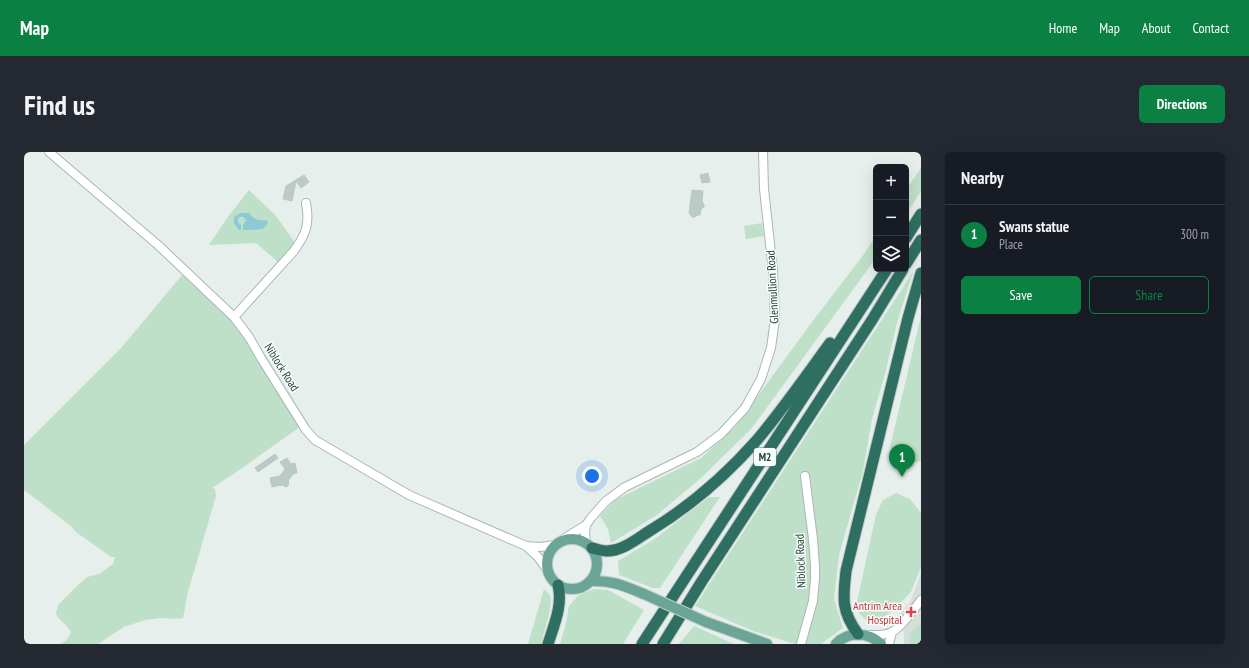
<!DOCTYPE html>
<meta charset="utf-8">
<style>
:root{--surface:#171b24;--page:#242831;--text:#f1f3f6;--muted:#9ea1a6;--line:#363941;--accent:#0b8043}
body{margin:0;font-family:"PT Sans Narrow",sans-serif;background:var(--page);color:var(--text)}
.controls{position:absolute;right:12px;top:12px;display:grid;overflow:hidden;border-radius:6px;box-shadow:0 4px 16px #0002}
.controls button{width:36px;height:36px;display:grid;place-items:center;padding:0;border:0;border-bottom:1px solid var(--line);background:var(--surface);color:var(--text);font:20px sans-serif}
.you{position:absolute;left:568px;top:324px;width:14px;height:14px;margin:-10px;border:3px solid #fff;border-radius:50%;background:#1a73e8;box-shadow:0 0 0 6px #1a73e833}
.badge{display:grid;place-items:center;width:26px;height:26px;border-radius:50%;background:var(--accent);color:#fff;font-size:13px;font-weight:700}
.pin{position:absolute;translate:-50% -33px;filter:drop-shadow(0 1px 2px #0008)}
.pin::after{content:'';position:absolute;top:21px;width:14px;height:12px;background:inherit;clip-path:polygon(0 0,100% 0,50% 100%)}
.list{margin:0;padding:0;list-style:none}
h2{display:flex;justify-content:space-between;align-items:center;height:52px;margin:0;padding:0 16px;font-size:17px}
h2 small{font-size:13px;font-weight:400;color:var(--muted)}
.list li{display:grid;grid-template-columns:26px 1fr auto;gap:12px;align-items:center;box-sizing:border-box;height:60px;padding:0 16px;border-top:1px solid var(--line)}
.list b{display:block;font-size:15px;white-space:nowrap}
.list p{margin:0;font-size:13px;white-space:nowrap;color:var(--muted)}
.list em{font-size:13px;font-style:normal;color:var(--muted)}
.actions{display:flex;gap:8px;padding:12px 16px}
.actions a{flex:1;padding:9px 0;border:1px solid var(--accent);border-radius:6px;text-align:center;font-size:14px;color:var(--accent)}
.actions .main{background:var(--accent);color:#fff}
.icon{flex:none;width:22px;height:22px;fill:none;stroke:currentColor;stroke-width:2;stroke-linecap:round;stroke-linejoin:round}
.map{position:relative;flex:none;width:897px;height:492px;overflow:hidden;border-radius:6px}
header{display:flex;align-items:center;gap:24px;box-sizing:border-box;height:56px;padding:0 20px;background:var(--accent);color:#fff}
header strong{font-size:19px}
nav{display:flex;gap:22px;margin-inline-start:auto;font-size:14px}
.intro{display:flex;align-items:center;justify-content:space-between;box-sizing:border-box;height:96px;padding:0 24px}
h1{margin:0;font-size:28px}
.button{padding:10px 18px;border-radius:6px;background:var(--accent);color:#fff;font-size:14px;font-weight:700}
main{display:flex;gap:24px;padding:0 24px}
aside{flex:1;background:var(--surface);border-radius:6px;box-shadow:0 4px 16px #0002}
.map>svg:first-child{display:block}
</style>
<header>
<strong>Map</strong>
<nav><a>Home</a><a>Map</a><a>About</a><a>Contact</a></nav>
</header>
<div class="intro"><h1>Find us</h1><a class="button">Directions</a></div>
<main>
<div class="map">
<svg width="897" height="492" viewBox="0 0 897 492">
<rect width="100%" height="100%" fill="#e6efeb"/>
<path fill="#d4dfda" d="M897 421V492H880V480L869 470 886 450Z"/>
<path fill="#bfe0c8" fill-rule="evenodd" d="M897 16V39L882 63V38Z
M225 38 252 64 272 92 254 110 232 91 185 93 203 66ZM225 61C229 66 233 70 239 69L219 73 222 70 221 66 219 65 214 66V70L215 72 210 65Z
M738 71 740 84 722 87 720 74Z
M852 84V106L728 276 677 326 633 363 587 391 584 377 576 364 591 348 677 306 711 275 785 174 840 102Z
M889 120 873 171 861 222 848 267 839 319 815 403 810 447 819 476 797 492H771L729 479 671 454Z
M158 123 177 138 203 164 216 179 276 275 211 321 188 336 191 337 192 344 164 440 159 466 151 467 136 466 121 468 100 475 74 492H36L43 488 47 480C43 473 36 469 32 462L34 453 53 434 63 425 75 422 89 412 91 405H87L52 380 47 374 0 338V293L97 196Z
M897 164V309L883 312 870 305 866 295Z
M872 341 886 347 897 361V415L887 440 869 459 854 468H842L835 461 833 450 852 362 859 348Z
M685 345H696L636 436H629L595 423 594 409 632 386Z
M520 437C522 439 525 441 526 444 530 451 519 483 517 492H504Z
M570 437 584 438 620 458 599 492H536L541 475 545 454 555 443Z
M897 472V492H885C886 482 887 476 897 472Z
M670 474 710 492H655Z"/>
<path fill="#8ec9d4" d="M216 61H225C231 68 233 69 242 68L244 71 239 77 225 78H219V73L222 68 219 65H216L214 67V70L217 73V78H215C211 74 209 71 210 65Z"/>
<path fill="#bbcac4" stroke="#b8c9c2" d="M684 21 686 30 678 31 676 23Z
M280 23 285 30 277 36 272 29 268 49 259 47 262 34Z
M668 38 679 39 678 50 680 52V55L677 57 676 63H674L671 65H668L665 61Z
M251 302 254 306 234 320 231 316Z
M263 306 267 312 271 311 273 321 269 322 264 329 265 330 264 334 262 335 258 333 248 335 246 326 256 324 261 317 256 310Z"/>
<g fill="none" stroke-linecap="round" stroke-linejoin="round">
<defs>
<path id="minor" d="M25 0 134 93 210 165 225 185 237 206 282 278 291 288 385 343 502 394 516 395 531 393
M210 165 269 100C282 83 286 72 282 51
M562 373 561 381 562 391
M538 388 562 373 567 366 582 349 601 335 673 300 697 282 721 256 737 227 747 196 751 167 749 119 740 37 739 0
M502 394 514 405 524 419
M843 483C851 483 860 484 868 480 876 476 892 455 897 448
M777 492 789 449 791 427V414L789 387 781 324
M865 492 868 480"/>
<path id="major" d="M523 412a25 25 0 1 1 50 0a25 25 0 1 1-50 0Z
M566 429C589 428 600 434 620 442
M682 470 743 492
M812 492C824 479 845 480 857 492"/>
<path id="highway" d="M882 86 897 62
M882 112 897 88
M568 396C573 397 578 399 583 399 599 399 614 386 627 378 665 355 703 322 733 288 759 257 782 224 806 191
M834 482C817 459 819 446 822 419L884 166 897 121
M524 492C530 473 539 453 534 433
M618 492 863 117
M639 492 678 429 848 168 879 117"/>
</defs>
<use href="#minor" stroke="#a8b8b2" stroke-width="10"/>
<use href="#major" stroke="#c2cac8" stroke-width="12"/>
<use href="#highway" stroke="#c2cac8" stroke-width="13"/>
<use href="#minor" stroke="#fff" stroke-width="8"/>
<use href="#major" stroke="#6aa596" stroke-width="10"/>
<use href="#highway" stroke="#2f6f62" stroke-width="11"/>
<defs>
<path id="major-bridge" d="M620 442 682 470"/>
</defs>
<use href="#major-bridge" stroke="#c2cac8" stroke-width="12" stroke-linecap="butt"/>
<use href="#major-bridge" stroke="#6aa596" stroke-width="10"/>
</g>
<path fill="#e0444e" stroke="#f7fbf9" stroke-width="1.5" d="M885 454h4v4h4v4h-4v4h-4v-4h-4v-4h4z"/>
<g text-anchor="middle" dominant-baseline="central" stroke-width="3" stroke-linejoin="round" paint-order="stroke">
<rect fill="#f7fbf9" stroke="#637a73" stroke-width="1" x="730" y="296" width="22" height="18" rx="3"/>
<g font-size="11" font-weight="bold" fill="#24423a">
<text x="741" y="305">M2</text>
</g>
<g font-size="12" fill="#24423a" stroke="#f7fbf9">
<text transform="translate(748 135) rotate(-93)">Glenmullion Road</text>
<text transform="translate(258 215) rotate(58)">Niblock Road</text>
<text transform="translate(776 409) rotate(-92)">Niblock Road</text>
</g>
<g font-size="12" fill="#be3a42" stroke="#f7fbf9" text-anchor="end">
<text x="878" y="453">Antrim Area<tspan x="878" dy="14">Hospital</tspan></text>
</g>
</g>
</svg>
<div class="controls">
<button>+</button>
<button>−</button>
<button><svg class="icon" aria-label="layers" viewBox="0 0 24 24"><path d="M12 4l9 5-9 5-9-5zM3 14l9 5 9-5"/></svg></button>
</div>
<div class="you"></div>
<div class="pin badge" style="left:878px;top:325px">1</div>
</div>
<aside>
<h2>Nearby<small></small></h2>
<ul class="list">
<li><span class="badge">1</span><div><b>Swans statue</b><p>Place</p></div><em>300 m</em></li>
</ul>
<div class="actions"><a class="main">Save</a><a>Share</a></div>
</aside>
</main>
